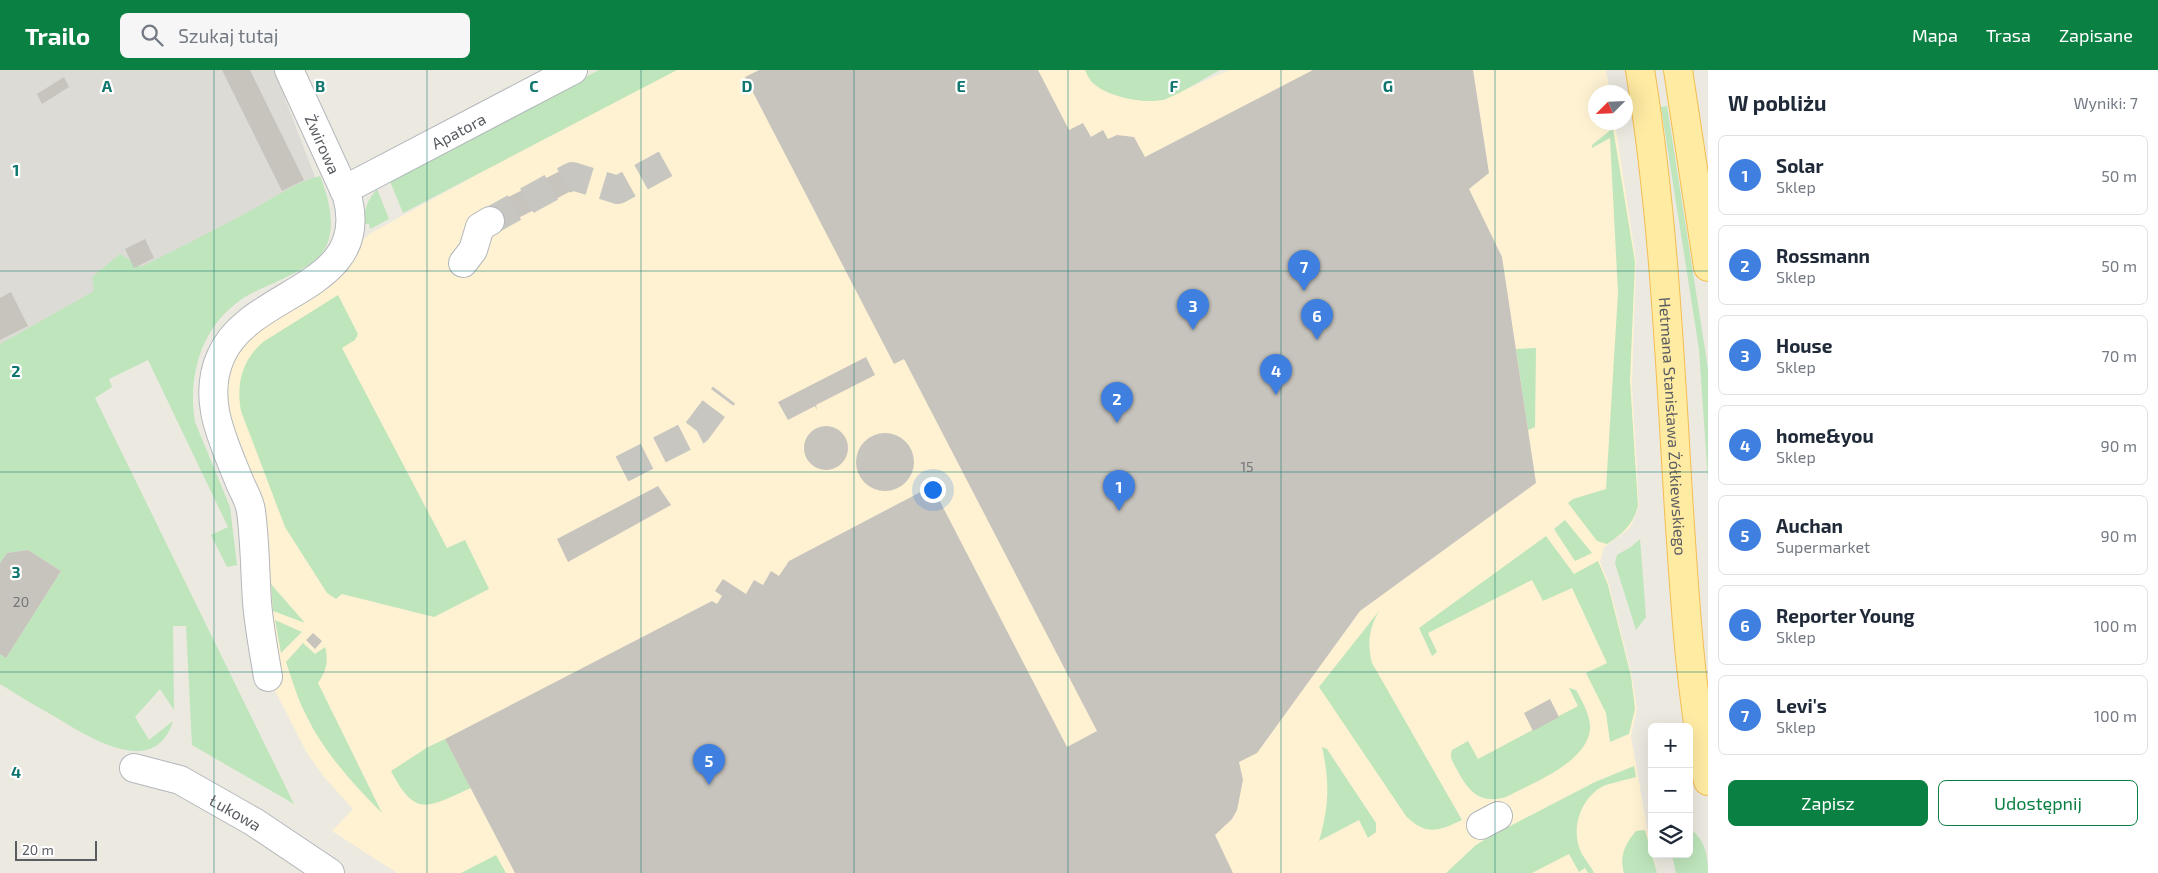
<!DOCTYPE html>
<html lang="pl">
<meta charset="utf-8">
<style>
:root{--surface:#fff;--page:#f6f6f7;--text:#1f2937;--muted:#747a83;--line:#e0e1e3;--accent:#0b8043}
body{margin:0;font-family:"Exo 2",sans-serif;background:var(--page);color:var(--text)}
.controls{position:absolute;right:15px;bottom:15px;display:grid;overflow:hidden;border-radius:8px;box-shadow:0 5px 20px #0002}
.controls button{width:45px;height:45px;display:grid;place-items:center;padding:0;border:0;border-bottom:1px solid var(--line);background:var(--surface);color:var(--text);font:25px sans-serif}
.compass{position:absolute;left:1588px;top:15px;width:45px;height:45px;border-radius:50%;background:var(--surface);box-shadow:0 5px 20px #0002;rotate:246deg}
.scale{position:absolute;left:15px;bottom:12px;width:82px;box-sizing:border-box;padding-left:5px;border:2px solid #595d62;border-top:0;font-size:14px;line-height:18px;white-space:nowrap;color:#595d62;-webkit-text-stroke:4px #fff;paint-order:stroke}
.you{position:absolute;left:932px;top:419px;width:18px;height:18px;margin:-12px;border:4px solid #fff;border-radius:50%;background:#1a73e8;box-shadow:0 0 0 8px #1a73e833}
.badge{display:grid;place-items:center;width:32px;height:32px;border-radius:50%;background:var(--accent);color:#fff;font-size:16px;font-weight:700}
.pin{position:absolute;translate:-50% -41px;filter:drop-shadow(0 1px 2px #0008)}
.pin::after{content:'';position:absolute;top:26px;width:18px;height:15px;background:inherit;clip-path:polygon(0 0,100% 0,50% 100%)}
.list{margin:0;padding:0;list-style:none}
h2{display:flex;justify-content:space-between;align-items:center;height:65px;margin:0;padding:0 20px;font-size:21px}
h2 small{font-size:16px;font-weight:400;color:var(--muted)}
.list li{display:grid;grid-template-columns:32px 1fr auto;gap:15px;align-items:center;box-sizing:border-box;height:80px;margin:0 10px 10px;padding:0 10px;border:1px solid var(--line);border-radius:8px}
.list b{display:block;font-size:19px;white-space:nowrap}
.list p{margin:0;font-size:16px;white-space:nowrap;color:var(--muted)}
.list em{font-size:16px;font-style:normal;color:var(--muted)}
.actions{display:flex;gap:10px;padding:15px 20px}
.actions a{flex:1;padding:11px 0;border:1px solid var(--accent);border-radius:8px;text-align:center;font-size:18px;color:var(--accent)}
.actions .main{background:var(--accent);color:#fff}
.icon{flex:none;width:28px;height:28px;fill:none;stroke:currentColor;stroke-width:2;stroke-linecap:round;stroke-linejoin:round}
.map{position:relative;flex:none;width:1708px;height:803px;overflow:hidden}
header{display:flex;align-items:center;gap:30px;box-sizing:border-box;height:70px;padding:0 25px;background:var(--accent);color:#fff}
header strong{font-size:24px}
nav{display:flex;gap:28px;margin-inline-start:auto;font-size:18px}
.search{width:350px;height:45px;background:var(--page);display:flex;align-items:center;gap:12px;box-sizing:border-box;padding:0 18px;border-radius:8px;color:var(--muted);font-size:19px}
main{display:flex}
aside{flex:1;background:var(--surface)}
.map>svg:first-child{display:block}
</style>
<header>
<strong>Trailo</strong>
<div class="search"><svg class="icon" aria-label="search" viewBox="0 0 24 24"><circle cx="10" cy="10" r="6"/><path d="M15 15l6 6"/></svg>Szukaj tutaj</div>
<nav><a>Mapa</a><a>Trasa</a><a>Zapisane</a></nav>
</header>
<main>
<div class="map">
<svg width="1708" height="803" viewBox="0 0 1708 803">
<rect width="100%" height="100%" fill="#ece9e0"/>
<path fill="#fef2d3" d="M667 0H1089L1097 12 1169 27 1229 0H1606L1610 22H1596V52L1615 53 1636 191 1632 314 1639 437 1630 458 1604 477 1600 492 1609 514 1632 606 1637 639 1631 666 1650 775 1657 803H397L332 761 353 739 324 707 307 683 268 607 216 298 337 190 371 163Z"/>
<path fill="#dddbd5" d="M0 0H274L317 112 0 280Z"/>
<path fill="#bee5bb" d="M599 0H677L403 143 390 111Z
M1085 0H1220C1203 9 1184 22 1166 29 1147 35 1107 27 1093 13 1089 10 1087 4 1085 0Z
M1667 36 1708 299V411L1699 279 1661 37Z
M1613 58 1635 192 1630 310 1638 436C1633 455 1622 464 1607 474L1597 471 1568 433 1573 429 1606 419 1618 223 1610 68 1592 78V75Z
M320 106C329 128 338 162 322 183 311 197 290 205 274 213 260 219 245 225 234 235 199 263 188 310 195 352L230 437 237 495 227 497 211 465 228 457 148 290 109 309 112 317 95 328 294 734 192 675 186 556H173L174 640 160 619 135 647 149 670 173 651C155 710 89 667 57 648 38 637 19 626 0 614V584L6 588 61 501 28 480 7 483 0 493V274L94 221 92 207 120 184 141 197C177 179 213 161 248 142 273 129 293 113 320 106Z
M377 119 389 149 370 159 369 154H364C364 140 367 130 377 119Z
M338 225 358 264 355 270 342 278 447 478 465 470 489 519 434 547 342 524 336 529 327 523 285 457 241 341C236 314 242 290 263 272Z
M1536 278 1535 357 1528 360 1516 279Z
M1565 450 1592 483 1575 491 1554 459Z
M1546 466 1574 504 1598 491 1608 515 1631 606 1635 639 1629 664 1610 672 1606 643 1586 603 1607 593 1572 518 1543 531 1532 510 1428 563 1437 582 1432 586 1419 558Z
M1640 469 1646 547 1636 560 1615 493 1617 485 1631 477Z
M271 514 305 553 273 541Z
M1379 541C1369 559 1367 573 1372 593L1462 750C1439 761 1426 766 1406 746L1319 617Z
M275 550 302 562 281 583Z
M303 573 315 584 325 577C329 591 326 601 318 613L382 743C352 713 323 681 305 643 297 627 292 609 286 592Z
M1569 618 1576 620C1582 631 1591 646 1590 659 1587 693 1532 713 1506 727 1478 735 1468 720 1456 698 1453 692 1449 687 1452 680L1468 671 1478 689 1578 636Z
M445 669 471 718C428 737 416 749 391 701L428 677Z
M1322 677 1327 679 1376 753V762L1368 768 1359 750 1319 771C1329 736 1330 713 1322 677Z
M1634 696 1636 707C1626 710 1615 712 1606 715 1581 725 1569 760 1582 784 1585 790 1591 796 1594 803H1588L1585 798 1579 802 1569 784 1532 803H1446L1476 775 1489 767 1595 712Z
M1689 758C1705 769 1708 785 1708 803H1676L1672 784H1689Z
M1645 760 1657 803H1624C1619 786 1625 774 1636 761Z
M496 785 506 803H461Z"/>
<path fill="#c7c3bd" d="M222 0H250L304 110 282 121Z
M759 0H1038L1069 60 1083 53 1091 67 1103 60 1108 69 1117 65 1134 67 1145 87 1313 0H1473L1489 103 1469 119 1502 187 1536 413 1360 541 1257 683 1239 692 1243 710 1237 740 1232 749 1215 765 1233 803H515L445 669 712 531 717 534 722 526 715 521 723 509 746 524 754 510 763 515 771 501 779 506 789 491 932 416 1067 677 1097 661 904 289 894 294 745 7Z
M64 7 69 17 42 34 37 24Z
M572 95 583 115 495 160 483 140Z
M145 169 154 188 134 198 125 179Z
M11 222 28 256 0 270V228Z
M866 287 875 305 816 335 817 340 815 336 788 350 778 332Z
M804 378a22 22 0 1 1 44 0a22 22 0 1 1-44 0Z
M856 392a29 29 0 1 1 58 0a29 29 0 1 1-58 0Z
M658 416 671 435 568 492 557 469Z
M28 480 61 501 6 588 0 584V493L7 483Z
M313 563 322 571 315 579 306 570Z
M1550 629 1559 647 1533 661 1524 643Z"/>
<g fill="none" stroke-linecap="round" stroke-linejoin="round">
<path stroke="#c7c6c0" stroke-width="28" stroke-dasharray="28 14" stroke-linecap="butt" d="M490 151 572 106 618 120 676 88
M622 399 697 361 724 325"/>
<defs>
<g id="minor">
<path id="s1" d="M344 120 573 0"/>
<path d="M463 193 473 180 480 157 490 151"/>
<path d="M268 607C264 582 259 557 257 532 255 502 255 471 251 441 250 432 244 422 240 413 224 372 201 330 221 286 250 219 373 220 347 126L289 0"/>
<path id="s2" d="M134 698 180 710 254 752 330 803"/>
<path d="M1481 755 1498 746"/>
</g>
<g id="major">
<path id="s3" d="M1640 0C1664 146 1670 294 1679 441 1685 531 1690 622 1708 711"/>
<path d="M1678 0 1708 197"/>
</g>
</defs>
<use href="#minor" stroke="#b3b7bb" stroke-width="30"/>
<use href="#major" stroke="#f4bd52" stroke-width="30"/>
<use href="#minor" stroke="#fff" stroke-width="28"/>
<use href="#major" stroke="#ffeba2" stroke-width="28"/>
</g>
<path fill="none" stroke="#0f766e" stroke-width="1" stroke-opacity="0.55" d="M214 0V803M427 0V803M641 0V803M854 0V803M1068 0V803M1281 0V803M1495 0V803M0 201H1708M0 402H1708M0 602H1708"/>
<g text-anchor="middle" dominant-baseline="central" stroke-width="4.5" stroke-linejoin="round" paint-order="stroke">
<g font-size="14" fill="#747679">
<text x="1247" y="396">15</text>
<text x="21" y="531">20</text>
</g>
<g font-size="16" fill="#595d62" stroke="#fff">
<text stroke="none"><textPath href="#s1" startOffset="129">Apatora</textPath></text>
<text transform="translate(323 74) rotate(66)">Żwirowa</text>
<text stroke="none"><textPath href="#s3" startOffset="358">Hetmana Stanisława Żółkiewskiego</textPath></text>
<text stroke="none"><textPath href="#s2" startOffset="112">Łukowa</textPath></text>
</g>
</g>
<g font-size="16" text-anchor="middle" font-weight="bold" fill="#0f766e" stroke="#fff" stroke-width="4.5" stroke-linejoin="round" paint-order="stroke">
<text x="107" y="22">A</text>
<text x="320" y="22">B</text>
<text x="534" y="22">C</text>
<text x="747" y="22">D</text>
<text x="961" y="22">E</text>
<text x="1174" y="22">F</text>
<text x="1388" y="22">G</text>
<text x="16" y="106">1</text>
<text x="16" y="307">2</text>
<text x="16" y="508">3</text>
<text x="16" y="708">4</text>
</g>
</svg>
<div class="controls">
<button>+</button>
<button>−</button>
<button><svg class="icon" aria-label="layers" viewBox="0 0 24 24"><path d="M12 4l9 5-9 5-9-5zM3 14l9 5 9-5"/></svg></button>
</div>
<svg class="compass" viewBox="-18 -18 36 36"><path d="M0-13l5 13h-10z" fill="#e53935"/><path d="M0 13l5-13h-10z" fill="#747a83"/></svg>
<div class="scale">20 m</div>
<div class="you"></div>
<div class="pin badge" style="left:1119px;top:441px;background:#3f7fe0">1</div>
<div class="pin badge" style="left:1117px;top:353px;background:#3f7fe0">2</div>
<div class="pin badge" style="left:1193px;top:260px;background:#3f7fe0">3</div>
<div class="pin badge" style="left:1276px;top:325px;background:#3f7fe0">4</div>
<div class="pin badge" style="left:709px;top:715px;background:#3f7fe0">5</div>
<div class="pin badge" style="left:1317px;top:270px;background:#3f7fe0">6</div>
<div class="pin badge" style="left:1304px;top:221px;background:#3f7fe0">7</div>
</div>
<aside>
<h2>W pobliżu<small>Wyniki: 7</small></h2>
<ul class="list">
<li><span class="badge" style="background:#3f7fe0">1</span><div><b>Solar</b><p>Sklep</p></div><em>50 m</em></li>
<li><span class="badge" style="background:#3f7fe0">2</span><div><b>Rossmann</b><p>Sklep</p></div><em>50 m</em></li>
<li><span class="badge" style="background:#3f7fe0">3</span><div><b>House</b><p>Sklep</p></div><em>70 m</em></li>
<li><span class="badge" style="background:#3f7fe0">4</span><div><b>home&amp;you</b><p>Sklep</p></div><em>90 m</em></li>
<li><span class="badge" style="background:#3f7fe0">5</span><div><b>Auchan</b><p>Supermarket</p></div><em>90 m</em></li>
<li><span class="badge" style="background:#3f7fe0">6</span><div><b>Reporter Young</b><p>Sklep</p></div><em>100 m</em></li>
<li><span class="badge" style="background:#3f7fe0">7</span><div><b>Levi's</b><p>Sklep</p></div><em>100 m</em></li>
</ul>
<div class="actions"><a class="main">Zapisz</a><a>Udostępnij</a></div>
</aside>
</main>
